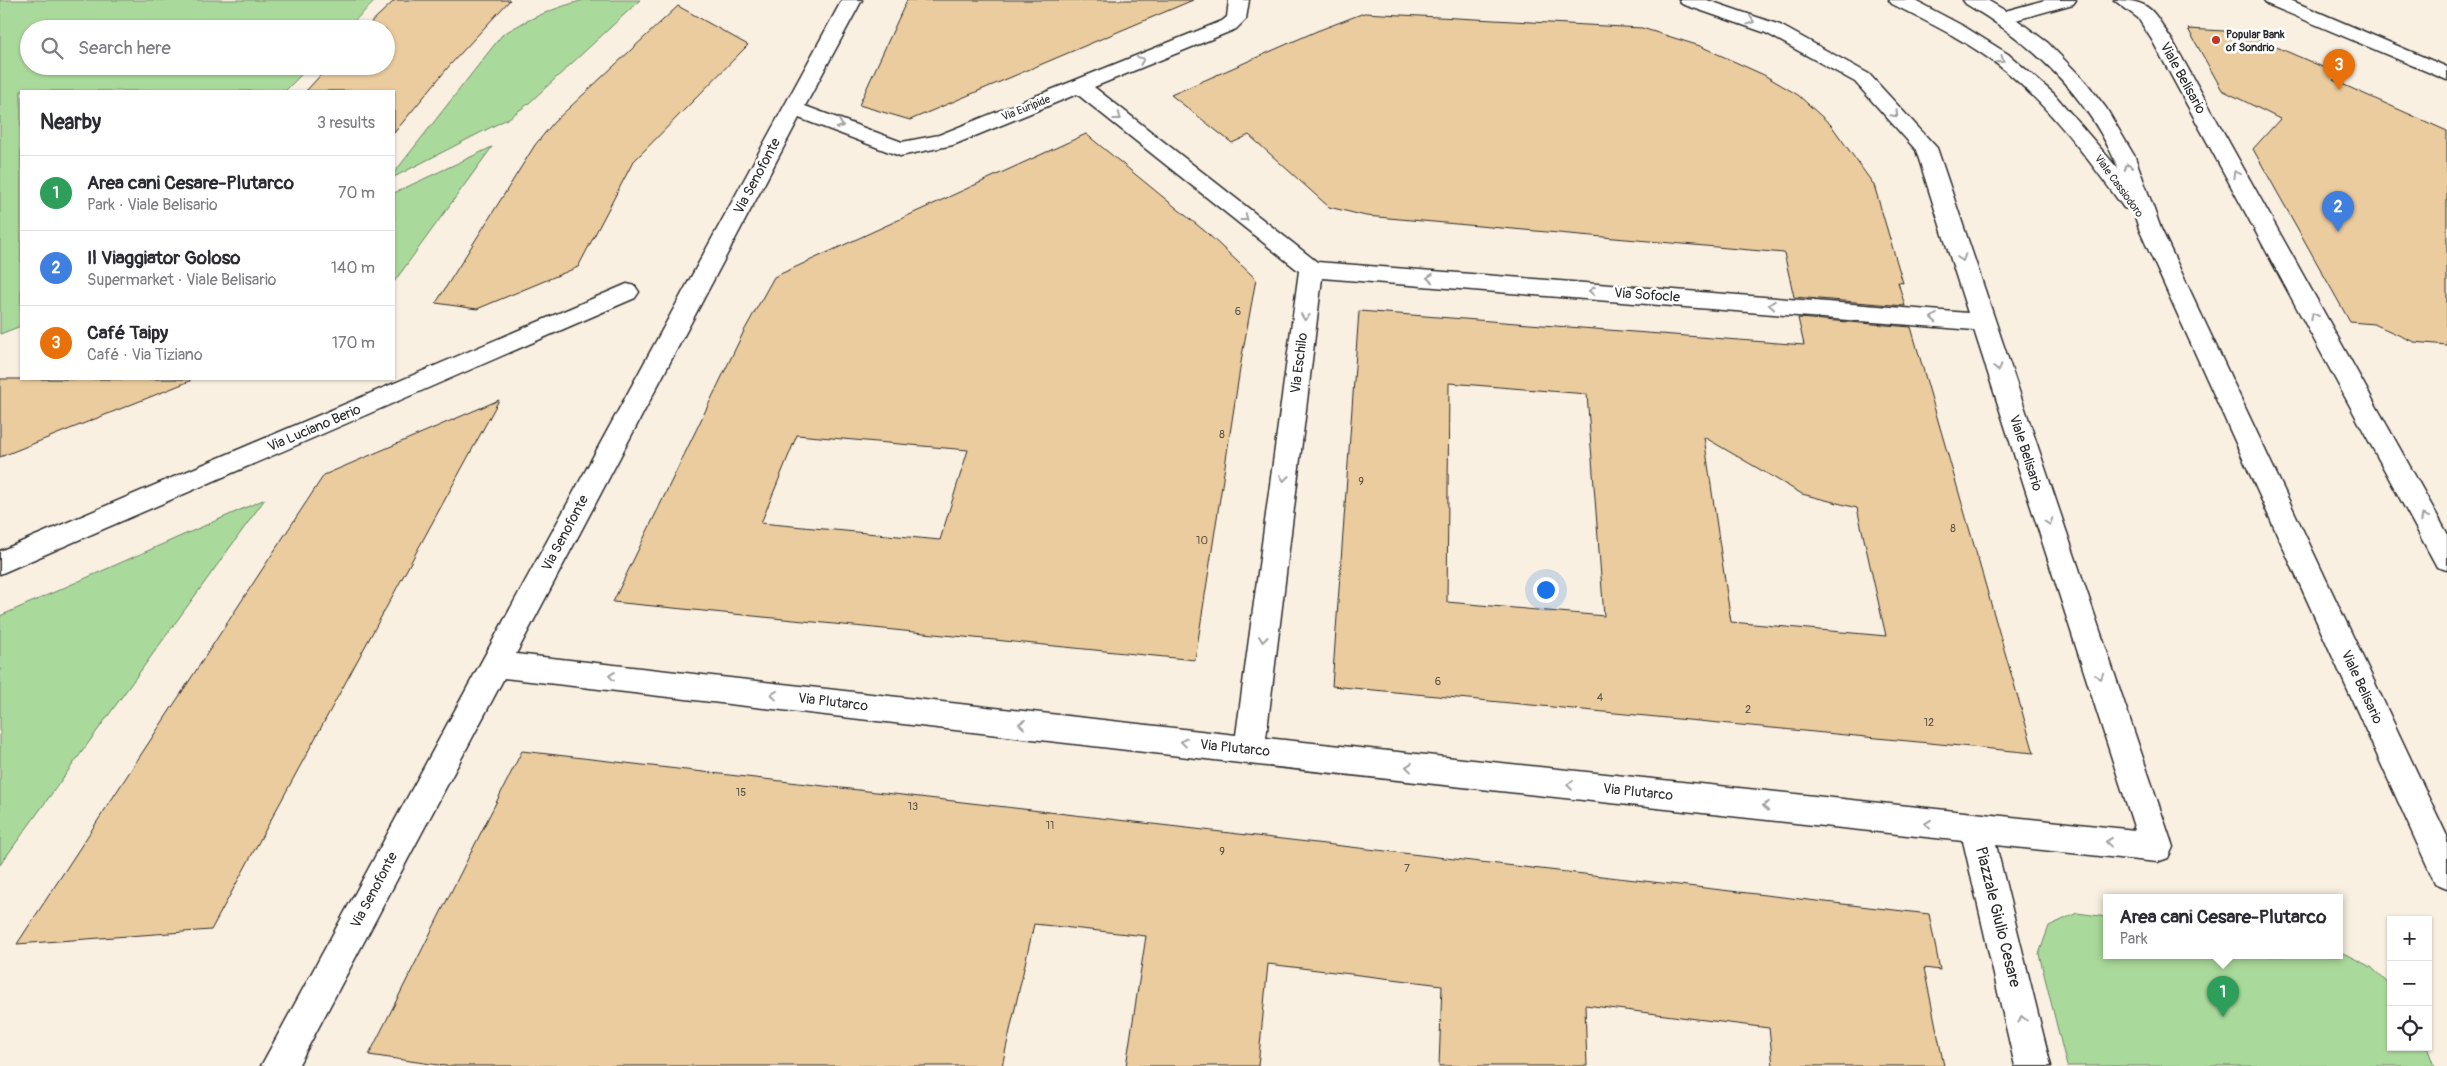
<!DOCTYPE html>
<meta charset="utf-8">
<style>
:root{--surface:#fff;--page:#f7f7f7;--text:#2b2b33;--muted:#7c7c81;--line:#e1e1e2;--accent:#c8321e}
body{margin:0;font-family:Pangolin,sans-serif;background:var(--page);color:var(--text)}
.controls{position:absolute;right:15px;bottom:15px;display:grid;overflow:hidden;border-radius:0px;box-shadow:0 1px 4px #0004}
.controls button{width:45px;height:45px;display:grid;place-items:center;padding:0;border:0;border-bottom:1px solid var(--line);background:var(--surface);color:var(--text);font:25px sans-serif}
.you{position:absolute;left:1545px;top:589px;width:18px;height:18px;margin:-12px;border:4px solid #fff;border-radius:50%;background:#1a73e8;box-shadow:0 0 0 8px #1a73e833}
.badge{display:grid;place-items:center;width:32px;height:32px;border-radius:50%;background:var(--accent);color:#fff;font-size:16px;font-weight:700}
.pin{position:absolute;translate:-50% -41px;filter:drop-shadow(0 1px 2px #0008)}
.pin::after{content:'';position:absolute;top:26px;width:18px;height:15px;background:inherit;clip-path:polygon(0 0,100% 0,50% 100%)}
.popup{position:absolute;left:2103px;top:894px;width:240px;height:65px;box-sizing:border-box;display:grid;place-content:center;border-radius:0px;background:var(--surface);filter:drop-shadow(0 1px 4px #0005);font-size:16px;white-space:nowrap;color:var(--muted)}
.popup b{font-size:19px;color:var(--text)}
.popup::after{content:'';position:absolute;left:50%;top:100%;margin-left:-10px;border:10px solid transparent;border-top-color:var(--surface)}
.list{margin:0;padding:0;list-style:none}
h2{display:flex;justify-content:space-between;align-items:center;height:65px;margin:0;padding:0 20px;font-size:21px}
h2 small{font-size:16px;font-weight:400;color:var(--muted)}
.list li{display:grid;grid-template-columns:32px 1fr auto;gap:15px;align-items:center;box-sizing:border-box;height:75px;padding:0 20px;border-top:1px solid var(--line)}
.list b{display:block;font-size:19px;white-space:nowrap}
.list p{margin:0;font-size:16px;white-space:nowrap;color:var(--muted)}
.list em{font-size:16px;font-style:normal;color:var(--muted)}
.icon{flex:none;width:28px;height:28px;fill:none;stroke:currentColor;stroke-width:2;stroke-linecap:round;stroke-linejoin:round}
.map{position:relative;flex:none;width:2447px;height:1066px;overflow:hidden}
.search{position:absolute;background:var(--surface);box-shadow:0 1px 4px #0004;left:20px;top:20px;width:375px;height:55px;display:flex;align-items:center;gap:12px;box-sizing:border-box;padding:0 18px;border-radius:28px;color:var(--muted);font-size:19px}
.panel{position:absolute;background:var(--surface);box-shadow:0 1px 4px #0004;left:20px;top:90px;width:375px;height:290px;border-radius:0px}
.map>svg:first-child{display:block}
</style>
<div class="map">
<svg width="2447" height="1066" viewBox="0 0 2447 1066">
<rect width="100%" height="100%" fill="#f9f0e2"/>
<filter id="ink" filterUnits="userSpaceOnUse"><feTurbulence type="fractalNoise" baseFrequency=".02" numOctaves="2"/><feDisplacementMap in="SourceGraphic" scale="10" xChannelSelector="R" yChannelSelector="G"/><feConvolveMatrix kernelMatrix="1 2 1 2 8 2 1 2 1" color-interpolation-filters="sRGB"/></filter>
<g filter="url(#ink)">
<path fill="#aada9b" stroke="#6a8263" d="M0 0H376L346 29H29V66H310L285 91H21V326L0 334Z
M584 0H640L528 104 509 118 394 177V173L502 35C527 19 554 8 584 0Z
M492 147 394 282V193Z
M265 499 0 865V616Z
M2077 913 2107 917V956H2339V951L2371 967 2391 986V1047H2427L2434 1066H2067L2039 954 2049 926Z"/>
<path fill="#ebcc9e" stroke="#2b2b2b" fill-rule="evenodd" d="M395 0H510L450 65 394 133V91H306L329 66H386V29H364Z
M907 0H1193L910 120 859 105Z
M678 6 748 45 633 162 578 267 477 309 436 303 535 145 554 122Z
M1364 13 1642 28 1700 46 1764 75 1798 95 1831 125 1874 185 1903 283 1898 282 1905 306 1794 297 1784 253 1366 216 1329 207 1249 135 1232 143 1171 95 1317 31Z
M2188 29 2242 32 2341 75 2333 80 2447 131V345L2414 342 2374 324 2350 322 2253 149 2280 119 2222 90Z
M1086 134 1207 233 1256 279 1242 356 1195 660 613 602 744 331 774 277ZM797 435 968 450 940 540 761 523Z
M1359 311 1804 345 1798 318 1911 327 2034 753 1332 686ZM1449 383 1587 394 1604 616 1447 602ZM1704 437 1802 494 1857 508 1886 636 1731 622Z
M0 379H190V381L0 457Z
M499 400 211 930 17 944 324 475Z
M522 751 1929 914 1940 970 1924 968 1944 1066H1773L1769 1028 1585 1005 1587 1066H1439L1442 985 1268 964 1258 1066H1126L1146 936 1034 924 1002 1066H445L369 1055Z"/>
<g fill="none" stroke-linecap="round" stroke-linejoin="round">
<defs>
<path id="pedestrian" d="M627 284 635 286 639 292 635 298 0 574V551Z"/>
<path id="minor" d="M842 0H862L805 106 902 142 939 135 1222 21 1227 17 1229 0H1249L1246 19 1236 29 1094 87 1317 262 1968 313 1916 150 1855 82 1766 33 1682 4 1679 0H1707L1780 25 1869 74 1937 148 2173 847 2168 858 2157 862 1996 845 2051 1066H2015L1963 841 1249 764 504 678 298 1066H261ZM1077 94 1299 271 1236 735 516 654 799 118 900 156 953 145ZM1322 278 1974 330 2135 830 1266 738Z
M2045 0H2076L2073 4 2005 23 1998 21 1995 17 1998 13Z
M2114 0C2152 0 2152 11 2172 40L2447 533V570L2437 567 2152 40 2138 18Z
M2264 0H2290L2447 67V80L2267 4Z"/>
<path id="secondary" d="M1889 0H1914L1965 27 2008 54 2054 94 2119 170C2089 97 2033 43 1966 4L1963 0H1987L2004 10 2048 43 2086 82 2106 108 2135 157 2161 229 2447 836V888L2435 883 2139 229 2133 210 2124 208C2089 160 2053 111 2007 72 1973 44 1932 24 1892 4Z"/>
</defs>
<use href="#pedestrian" stroke="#2b2b2b" stroke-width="3"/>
<use href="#minor" stroke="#2b2b2b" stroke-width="3"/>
<use href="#secondary" stroke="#2b2b2b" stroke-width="3"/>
<use href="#pedestrian" fill="#fff" fill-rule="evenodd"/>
<use href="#minor" fill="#fff" fill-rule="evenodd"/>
<use href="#secondary" fill="#fff" fill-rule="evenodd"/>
</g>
<defs><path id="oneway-chevron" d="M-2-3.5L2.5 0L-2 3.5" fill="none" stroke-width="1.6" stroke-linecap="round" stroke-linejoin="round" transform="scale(1.25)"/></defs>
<g stroke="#a0a0a0">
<use href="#oneway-chevron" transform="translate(1751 21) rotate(19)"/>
<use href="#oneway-chevron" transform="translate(1141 60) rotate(-22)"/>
<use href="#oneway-chevron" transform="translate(2001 60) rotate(35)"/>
<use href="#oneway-chevron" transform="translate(1895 114) rotate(47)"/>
<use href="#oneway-chevron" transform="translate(1118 117) rotate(38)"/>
<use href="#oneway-chevron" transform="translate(840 125) rotate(20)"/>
<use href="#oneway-chevron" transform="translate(2128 167) rotate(-109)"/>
<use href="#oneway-chevron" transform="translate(2236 174) rotate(-119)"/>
<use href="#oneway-chevron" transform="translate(1245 218) rotate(38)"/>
<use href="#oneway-chevron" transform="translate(1962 258) rotate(72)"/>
<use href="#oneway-chevron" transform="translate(1430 278) rotate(-176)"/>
<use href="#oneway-chevron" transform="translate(1592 291) rotate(-176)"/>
<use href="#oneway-chevron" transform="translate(1772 305) rotate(-176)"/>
<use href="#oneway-chevron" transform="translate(2314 316) rotate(-119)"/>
<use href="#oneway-chevron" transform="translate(1305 317) rotate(97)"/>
<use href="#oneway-chevron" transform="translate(1934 318) rotate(-176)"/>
<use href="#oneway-chevron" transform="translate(1998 368) rotate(72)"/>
<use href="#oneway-chevron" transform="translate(1284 478) rotate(97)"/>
<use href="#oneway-chevron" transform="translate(2424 517) rotate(-118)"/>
<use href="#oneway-chevron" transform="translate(2049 522) rotate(72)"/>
<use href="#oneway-chevron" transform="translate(1263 639) rotate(97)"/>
<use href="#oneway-chevron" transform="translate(612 676) rotate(-173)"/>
<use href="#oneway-chevron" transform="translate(2100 676) rotate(72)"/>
<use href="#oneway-chevron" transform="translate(774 695) rotate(-173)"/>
<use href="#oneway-chevron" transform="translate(1022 724) rotate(-173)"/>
<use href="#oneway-chevron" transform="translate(1184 742) rotate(-173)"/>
<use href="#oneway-chevron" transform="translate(1409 767) rotate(-174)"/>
<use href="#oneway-chevron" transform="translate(1570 785) rotate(-174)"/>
<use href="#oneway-chevron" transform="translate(1766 806) rotate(-174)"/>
<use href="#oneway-chevron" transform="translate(1928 824) rotate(-174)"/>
<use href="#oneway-chevron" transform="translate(2109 842) rotate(-174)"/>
<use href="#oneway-chevron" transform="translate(2022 1019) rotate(-103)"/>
</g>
</g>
<circle fill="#c8321e" stroke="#fff" stroke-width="2" cx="2216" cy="40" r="5"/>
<g text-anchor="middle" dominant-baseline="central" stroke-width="5" stroke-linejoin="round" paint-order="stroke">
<g font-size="11" font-weight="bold" fill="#2b2b2b" stroke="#fff" text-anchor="start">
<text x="2226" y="34">Popular Bank<tspan x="2226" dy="13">of Sondrio</tspan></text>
</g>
<g font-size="11" fill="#2b2b2b" stroke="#fff">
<text transform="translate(1026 108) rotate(-22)">Via Euripide</text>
<text transform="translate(2119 186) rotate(54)">Viale Cassiodoro</text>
</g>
<g font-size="11" fill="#5b5348">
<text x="1238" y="311">6</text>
<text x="1222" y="434">8</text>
<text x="1361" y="481">9</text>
<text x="1953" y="528">8</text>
<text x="1202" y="540">10</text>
<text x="1438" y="681">6</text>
<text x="1600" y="697">4</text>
<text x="1748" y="709">2</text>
<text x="1929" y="722">12</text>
<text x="741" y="792">15</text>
<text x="913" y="806">13</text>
<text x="1050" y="825">11</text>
<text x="1222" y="851">9</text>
<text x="1407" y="868">7</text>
</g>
<g font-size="14" fill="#2b2b2b" stroke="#fff">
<text transform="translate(2183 78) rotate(61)">Viale Belisario</text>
<text transform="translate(757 176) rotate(-62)">Via Senofonte</text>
<text transform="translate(1647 295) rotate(4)">Via Sofocle</text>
<text transform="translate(1299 363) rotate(-83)">Via Eschilo</text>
<text transform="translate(314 428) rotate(-23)">Via Luciano Berio</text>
<text transform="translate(2026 453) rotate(72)">Viale Belisario</text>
<text transform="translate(565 533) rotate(-62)">Via Senofonte</text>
<text transform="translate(2362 687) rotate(65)">Viale Belisario</text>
<text transform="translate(833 702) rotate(7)">Via Plutarco</text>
<text transform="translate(1235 748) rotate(6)">Via Plutarco</text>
<text transform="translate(1638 792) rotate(6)">Via Plutarco</text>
<text transform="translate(374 890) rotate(-62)">Via Senofonte</text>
</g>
<g font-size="16" fill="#2b2b2b" stroke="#fff">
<text transform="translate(1998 917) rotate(76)">Piazzale Giulio Cesare</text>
</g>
</g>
</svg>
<div class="controls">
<button>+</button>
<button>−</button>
<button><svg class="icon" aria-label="locate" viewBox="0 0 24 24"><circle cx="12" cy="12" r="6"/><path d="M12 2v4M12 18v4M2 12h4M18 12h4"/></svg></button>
</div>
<div class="you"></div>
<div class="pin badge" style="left:2223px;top:1017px;background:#2e9e5b">1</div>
<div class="popup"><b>Area cani Cesare-Plutarco</b>Park</div>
<div class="pin badge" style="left:2338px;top:232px;background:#3f7fe0">2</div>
<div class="pin badge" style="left:2339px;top:90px;background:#e8710a">3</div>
<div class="search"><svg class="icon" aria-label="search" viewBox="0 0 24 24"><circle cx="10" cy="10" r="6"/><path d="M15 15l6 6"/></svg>Search here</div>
<section class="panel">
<h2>Nearby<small>3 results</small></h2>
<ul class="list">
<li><span class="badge" style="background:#2e9e5b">1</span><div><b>Area cani Cesare-Plutarco</b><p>Park · Viale Belisario</p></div><em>70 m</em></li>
<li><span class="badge" style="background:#3f7fe0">2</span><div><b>Il Viaggiator Goloso</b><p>Supermarket · Viale Belisario</p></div><em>140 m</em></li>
<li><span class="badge" style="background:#e8710a">3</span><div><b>Café Taipy</b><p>Café · Via Tiziano</p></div><em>170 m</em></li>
</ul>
</section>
</div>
